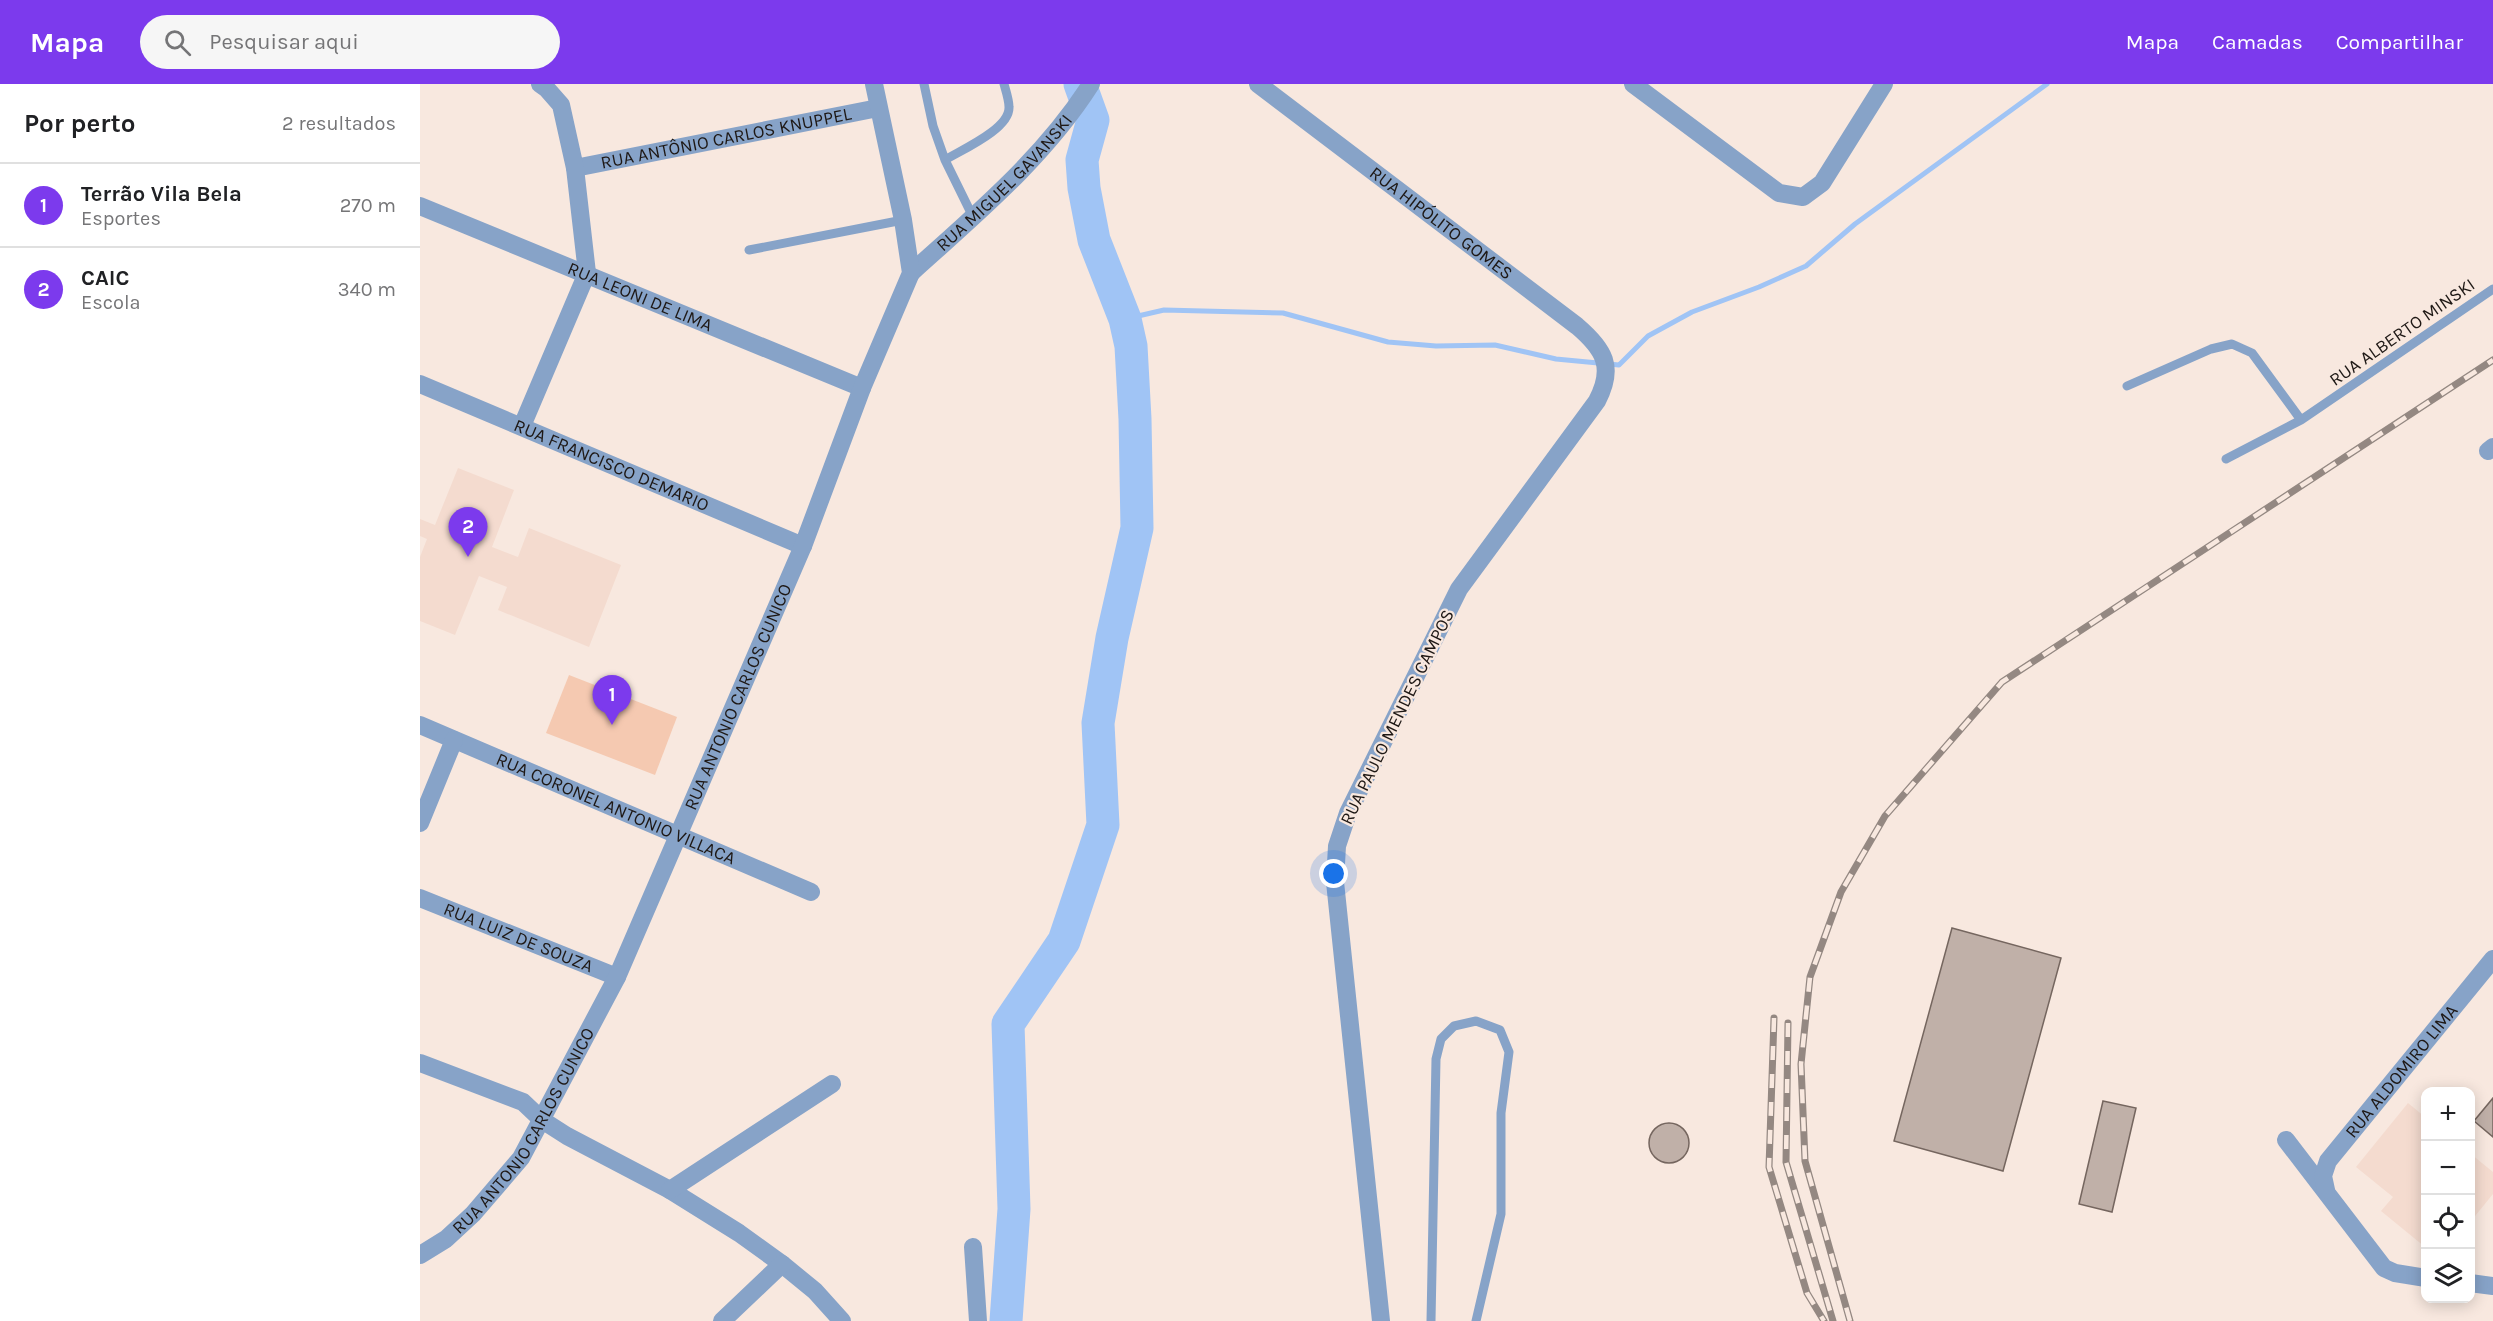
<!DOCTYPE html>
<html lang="pt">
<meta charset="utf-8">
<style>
:root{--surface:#fff;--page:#f6f6f6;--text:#202124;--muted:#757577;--line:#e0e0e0;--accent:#7c3aed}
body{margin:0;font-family:Karla,sans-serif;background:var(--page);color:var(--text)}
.controls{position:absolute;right:18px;bottom:18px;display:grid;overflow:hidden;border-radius:12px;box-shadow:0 3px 15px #0003}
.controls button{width:54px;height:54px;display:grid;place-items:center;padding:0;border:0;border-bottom:2px solid var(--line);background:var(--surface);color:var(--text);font:30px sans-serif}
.you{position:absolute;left:914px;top:790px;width:21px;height:21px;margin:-15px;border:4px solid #fff;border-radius:50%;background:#1a73e8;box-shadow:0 0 0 9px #1a73e833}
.badge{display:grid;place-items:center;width:39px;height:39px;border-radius:50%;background:var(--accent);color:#fff;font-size:20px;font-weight:700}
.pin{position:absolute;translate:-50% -50px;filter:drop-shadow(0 2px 3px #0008)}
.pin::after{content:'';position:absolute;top:32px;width:21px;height:18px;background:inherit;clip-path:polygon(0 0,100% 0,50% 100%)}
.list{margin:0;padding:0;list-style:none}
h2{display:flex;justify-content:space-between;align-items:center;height:78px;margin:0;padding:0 24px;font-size:26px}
h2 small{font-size:20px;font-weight:400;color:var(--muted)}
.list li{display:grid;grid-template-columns:39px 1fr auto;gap:18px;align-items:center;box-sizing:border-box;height:84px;padding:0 24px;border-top:2px solid var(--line)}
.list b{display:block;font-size:22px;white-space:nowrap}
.list p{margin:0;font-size:20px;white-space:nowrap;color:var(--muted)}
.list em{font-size:20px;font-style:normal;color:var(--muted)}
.icon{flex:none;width:33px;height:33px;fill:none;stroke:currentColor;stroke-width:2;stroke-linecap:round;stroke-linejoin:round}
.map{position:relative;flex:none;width:2073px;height:1237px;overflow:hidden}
header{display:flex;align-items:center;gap:36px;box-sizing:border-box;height:84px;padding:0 30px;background:var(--accent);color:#fff}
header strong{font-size:28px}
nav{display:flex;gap:33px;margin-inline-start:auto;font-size:21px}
.search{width:420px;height:54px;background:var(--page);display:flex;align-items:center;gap:15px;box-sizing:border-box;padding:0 21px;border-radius:33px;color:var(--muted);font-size:22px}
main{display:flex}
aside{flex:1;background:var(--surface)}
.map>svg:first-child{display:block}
</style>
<header>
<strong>Mapa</strong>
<div class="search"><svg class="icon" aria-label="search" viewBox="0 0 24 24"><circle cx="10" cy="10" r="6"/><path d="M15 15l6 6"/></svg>Pesquisar aqui</div>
<nav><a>Mapa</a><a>Camadas</a><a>Compartilhar</a></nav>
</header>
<main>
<aside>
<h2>Por perto<small>2 resultados</small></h2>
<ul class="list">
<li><span class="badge">1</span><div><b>Terrão Vila Bela</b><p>Esportes</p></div><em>270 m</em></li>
<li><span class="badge">2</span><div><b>CAIC</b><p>Escola</p></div><em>340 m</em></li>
</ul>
</aside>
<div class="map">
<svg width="2073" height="1237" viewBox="0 0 2073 1237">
<rect width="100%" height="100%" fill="#f8e8df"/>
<path fill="#f4dbcf" d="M38 384 94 406 72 463 98 473 109 444 201 481 169 563 78 526 87 503 59 492 35 551 0 537V473L7 455 0 452V435L15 441Z
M1988 1019 2005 1033V1163L1961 1127 1973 1113 1936 1083Z
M2051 1070 2073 1088V1110L2051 1137Z"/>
<path fill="#f5c9b1" d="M149 591 257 633 235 691 126 649Z"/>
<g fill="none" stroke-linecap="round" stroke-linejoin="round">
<path stroke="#a0c4f5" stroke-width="5" d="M705 235 744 226 863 229 968 258 1016 262 1075 261 1136 275 1199 281 1228 252 1272 228 1339 203 1386 182 1435 140 1627 0"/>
<path stroke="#a0c4f5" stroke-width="33" d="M586 1237 594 1125 588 940 644 857 683 741 678 639 692 554 717 444 715 335 711 262 705 235 674 156 664 104 662 76 673 36 660 0"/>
</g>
<path fill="#c0b0a8" stroke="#75665f" stroke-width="1.5" d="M1532 844 1641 874 1583 1087 1474 1057Z
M2073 1014V1053L2054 1037Z
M1683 1017 1716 1024 1692 1128 1659 1120Z
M1229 1059a20 20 0 1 1 40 0a20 20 0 1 1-40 0Z"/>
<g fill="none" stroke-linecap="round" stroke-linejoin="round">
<path stroke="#87a3c8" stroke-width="9" d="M504 0 513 42 525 76 553 133
M525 76C541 66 590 45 589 23 589 16 586 7 584 0
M329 166 483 136
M1707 302 1791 265 1812 260 1832 269 1881 336 2073 205
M1806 375 1881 336
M1011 1237 1016 975 1021 955 1034 942 1056 937 1080 946 1089 968 1081 1029V1130L1056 1237"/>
<g stroke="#87a3c8" stroke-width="18">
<path id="s1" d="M838 0 1157 242C1184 265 1195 283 1177 317L1039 505 928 729 917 762 915 798 961 1237"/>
<path d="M1213 0 1359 109 1383 113 1402 99 1464 0"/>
<path id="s2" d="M155 84 458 24"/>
<path id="s3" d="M0 122 442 304"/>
<path id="s4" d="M491 189C555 131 624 74 671 0"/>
<path id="s5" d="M0 300 383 462"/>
<path d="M102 342 167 189 155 84 141 21 127 5 120 0"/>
<path d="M2068 367 2073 363"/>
<path id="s6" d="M0 641 391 808"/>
<path d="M0 739 34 656"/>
<path id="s7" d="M0 814 197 893"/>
<path d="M0 979 103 1018 122 1036 147 1052 250 1106 319 1149 362 1180 395 1207 422 1237"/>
<path d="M1866 1056 1964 1184 1975 1189 2006 1194"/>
<path d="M250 1106 412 1000"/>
<path id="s8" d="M1906 1106 1903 1092 1908 1077 2073 875"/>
<path d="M553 1163 558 1237"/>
<path id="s9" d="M0 1171 26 1155 53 1130 101 1074 197 893 383 462 442 304 491 189 483 136 454 0"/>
<path d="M2050 1199 2073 1202"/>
<path d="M302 1237 362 1180"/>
</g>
<defs>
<path id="rail" d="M1354 934 1349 1083 1387 1209 1404 1237
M1368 939 1366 1078 1413 1237
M1430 1237 1385 1077 1381 980 1390 893 1421 808 1465 732 1582 598 2073 276"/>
</defs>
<use href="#rail" stroke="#948882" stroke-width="7"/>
<use href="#rail" stroke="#f8e8df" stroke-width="4.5" stroke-dasharray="14" stroke-linecap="butt"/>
</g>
<g text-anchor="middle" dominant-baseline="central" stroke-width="4.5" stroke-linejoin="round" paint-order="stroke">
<g font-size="18" fill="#1e1815" stroke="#f8e8df">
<text stroke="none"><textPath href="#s2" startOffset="154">RUA ANTÔNIO CARLOS KNUPPEL</textPath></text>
<text stroke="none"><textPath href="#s4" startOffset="130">RUA MIGUEL GAVANSKI</textPath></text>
<text stroke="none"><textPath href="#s1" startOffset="230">RUA HIPÓLITO GOMES</textPath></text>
<text stroke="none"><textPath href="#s3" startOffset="238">RUA LEONI DE LIMA</textPath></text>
<text transform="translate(1982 248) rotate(-35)">RUA ALBERTO MINSKI</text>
<text stroke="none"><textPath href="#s5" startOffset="208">RUA FRANCISCO DEMARIO</textPath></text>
<text stroke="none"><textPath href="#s9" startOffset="651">RUA ANTONIO CARLOS CUNICO</textPath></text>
<text transform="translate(977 633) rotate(-64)">RUA PAULO MENDES CAMPOS</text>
<text stroke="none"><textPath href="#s6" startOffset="213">RUA CORONEL ANTONIO VILLACA</textPath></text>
<text stroke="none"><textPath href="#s7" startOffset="106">RUA LUIZ DE SOUZA</textPath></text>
<text stroke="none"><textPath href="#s8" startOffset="146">RUA ALDOMIRO LIMA</textPath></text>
<text stroke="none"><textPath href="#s9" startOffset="165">RUA ANTONIO CARLOS CUNICO</textPath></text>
</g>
</g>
</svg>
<div class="controls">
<button>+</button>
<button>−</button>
<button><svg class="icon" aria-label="locate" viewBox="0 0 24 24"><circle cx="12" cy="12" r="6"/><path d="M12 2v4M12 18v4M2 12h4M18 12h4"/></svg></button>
<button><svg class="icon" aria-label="layers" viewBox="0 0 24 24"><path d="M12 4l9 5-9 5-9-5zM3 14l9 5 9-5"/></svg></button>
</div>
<div class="you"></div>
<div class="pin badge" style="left:192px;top:641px">1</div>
<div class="pin badge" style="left:48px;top:473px">2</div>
</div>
</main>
